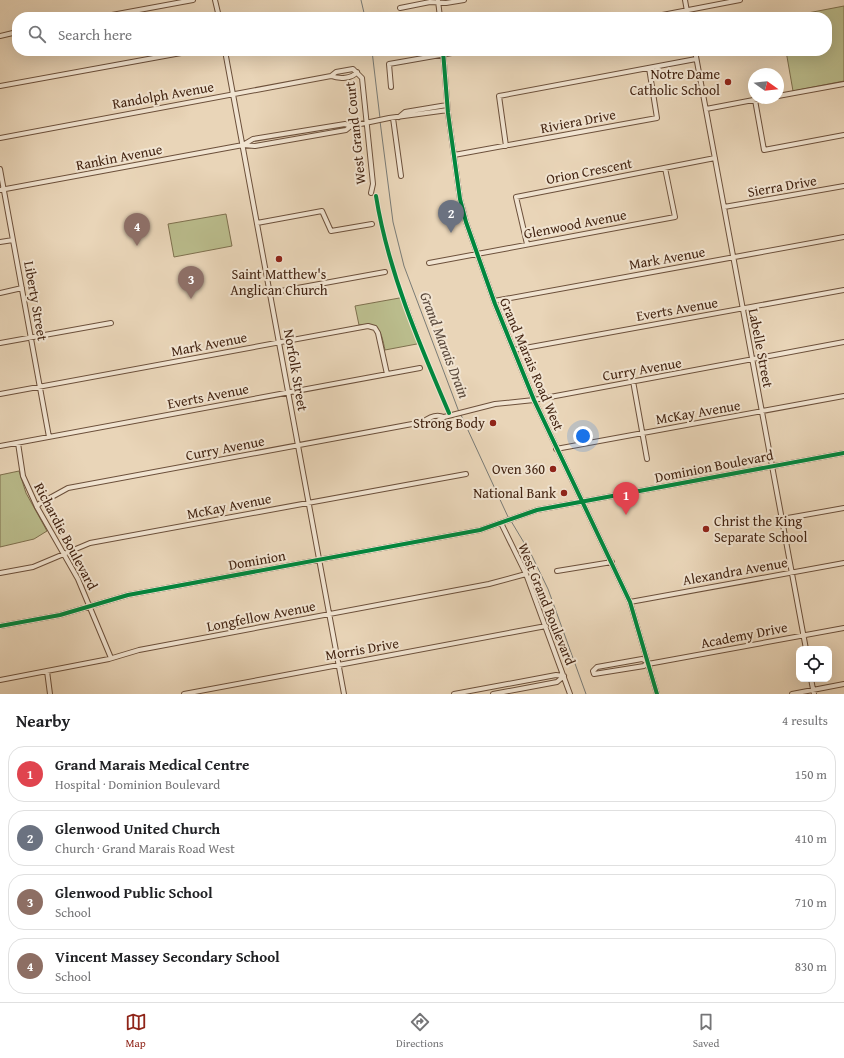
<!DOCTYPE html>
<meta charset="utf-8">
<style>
:root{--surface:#fff;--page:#f2f2f2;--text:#202124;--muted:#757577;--line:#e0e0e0;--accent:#8f2418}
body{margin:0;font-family:"Gentium Book Plus",serif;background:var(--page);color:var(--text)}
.controls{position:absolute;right:12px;bottom:12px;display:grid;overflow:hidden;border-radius:8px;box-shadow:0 4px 16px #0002}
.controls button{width:36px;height:36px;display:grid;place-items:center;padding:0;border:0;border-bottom:1px solid var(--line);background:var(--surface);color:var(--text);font:20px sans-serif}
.compass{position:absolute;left:748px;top:68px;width:36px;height:36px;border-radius:50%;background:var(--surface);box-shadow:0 4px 16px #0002;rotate:105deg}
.you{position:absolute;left:583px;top:436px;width:14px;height:14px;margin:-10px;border:3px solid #fff;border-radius:50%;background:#1a73e8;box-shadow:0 0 0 6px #1a73e833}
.badge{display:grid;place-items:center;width:26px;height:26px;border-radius:50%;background:var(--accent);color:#fff;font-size:13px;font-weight:700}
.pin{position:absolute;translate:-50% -33px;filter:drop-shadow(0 1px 2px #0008)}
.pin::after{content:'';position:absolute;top:21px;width:14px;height:12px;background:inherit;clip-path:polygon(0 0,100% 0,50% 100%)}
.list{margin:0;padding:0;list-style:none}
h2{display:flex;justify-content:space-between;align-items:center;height:52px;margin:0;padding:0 16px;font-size:17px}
h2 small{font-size:13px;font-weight:400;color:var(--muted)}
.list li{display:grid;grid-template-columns:26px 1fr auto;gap:12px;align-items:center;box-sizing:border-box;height:56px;margin:0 8px 8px;padding:0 8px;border:1px solid var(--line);border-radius:16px}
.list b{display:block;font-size:15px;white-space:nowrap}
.list p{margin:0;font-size:13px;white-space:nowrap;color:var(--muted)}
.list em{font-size:13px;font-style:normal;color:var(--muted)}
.icon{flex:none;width:22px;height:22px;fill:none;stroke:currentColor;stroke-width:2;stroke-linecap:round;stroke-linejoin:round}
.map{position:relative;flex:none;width:844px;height:694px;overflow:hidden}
.search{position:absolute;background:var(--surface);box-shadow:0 4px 16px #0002;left:12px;right:12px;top:12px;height:44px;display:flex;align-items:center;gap:10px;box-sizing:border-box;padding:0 14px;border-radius:16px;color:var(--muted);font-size:15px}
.sheet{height:308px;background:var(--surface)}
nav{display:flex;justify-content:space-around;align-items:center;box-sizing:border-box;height:56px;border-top:1px solid var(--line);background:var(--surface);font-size:11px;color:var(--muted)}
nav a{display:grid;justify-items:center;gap:2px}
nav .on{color:var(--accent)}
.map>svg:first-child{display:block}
</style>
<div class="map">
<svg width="844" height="694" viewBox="0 0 844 694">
<rect width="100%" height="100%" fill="#e9d5b8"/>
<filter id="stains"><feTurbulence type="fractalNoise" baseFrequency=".005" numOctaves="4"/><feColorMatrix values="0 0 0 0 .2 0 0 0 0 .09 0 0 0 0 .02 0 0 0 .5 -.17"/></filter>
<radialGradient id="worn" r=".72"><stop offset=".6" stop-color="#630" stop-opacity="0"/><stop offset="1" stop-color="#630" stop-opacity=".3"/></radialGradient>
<path fill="#babc8c" stroke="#7e704e" d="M844 6V81L793 91 786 51H827V17H787Z
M226 214 232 246 174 257 168 224Z
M405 297 422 343 385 350C381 332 380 322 359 325L355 306Z
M19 471 26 493 47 531 34 539 0 547V475Z"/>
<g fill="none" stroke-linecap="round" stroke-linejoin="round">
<path stroke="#797b76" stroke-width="1" d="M361 0 365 17
M372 51 380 118
M380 121 393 222 404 266 459 412
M461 415 509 519
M511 521 532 556 548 589 586 694"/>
<defs>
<path id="minor" d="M215 0 219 17
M685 0 688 17
M438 1 440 17
M400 8 430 2 446 3 464 0
M101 17 193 0
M652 17 740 0
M0 36 17 32
M225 51 344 694
M443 51 448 113 460 199 466 222 495 304 534 400 630 602 657 694
M695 51 806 649
M331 76 336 72 353 69 362 78 373 184 371 193
M0 86 192 51
M391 87 389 64 463 51
M778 96 844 84
M755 100 764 150 844 135
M706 109 764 98
M399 117 405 112 447 105
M393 118 401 176
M0 138 331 76C339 79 352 79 357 72
M243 145 253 139 345 124 351 126
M506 146 499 96 696 59
M454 155 657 118 649 68
M0 169 49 437
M0 190 243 145 255 146 346 130 351 126 389 118 448 110
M724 207 844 186
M257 223 322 211 331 231 372 224
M0 242 13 240
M527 244 516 197 715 158
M429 263 675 217 665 168
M0 293 22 288
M270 293 385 272
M494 301 844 237
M0 343 111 323
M514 350 844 290
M633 381 647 459
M0 394 368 326 375 328 378 333 387 374
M423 422C429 417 437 414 444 417
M18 443 23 476 37 507 78 579 111 658
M0 446 420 368
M556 449 844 396
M37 507 39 504 68 488 423 422 434 423 444 417 495 404 534 400 844 342
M782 519 844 508
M501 523 526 574 570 694
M557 571 612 562
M0 573 33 567 90 543 466 474
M630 602 844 563
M0 626 60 615 128 595 480 530 537 510 844 453
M642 659 648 662 644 666 594 674 593 671 597 667Z
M648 664 844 628
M47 671 50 694
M811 679 814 694
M0 680 109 659 139 650 489 584 526 574
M184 694 546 626
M454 694 556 675 564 676
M493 694 557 682 564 676
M792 694 844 684"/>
</defs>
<use href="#minor" stroke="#6c503b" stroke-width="6"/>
<use href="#minor" stroke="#f1e4d1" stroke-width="4"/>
<defs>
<path id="cycleway" d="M443 51 448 113 460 199 466 222 495 304 534 400 630 602 657 694
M376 196C388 271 419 343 449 413
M0 626 60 615 128 595 480 530 537 510 844 453"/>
</defs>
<use href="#cycleway" stroke="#f1e4d1" stroke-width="6"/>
<use href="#cycleway" stroke="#00873e" stroke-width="4"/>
</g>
<g fill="#8f2418" stroke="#f1e4d1" stroke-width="1.5">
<circle cx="728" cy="82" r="4"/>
<circle cx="279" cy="259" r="4"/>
<circle cx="493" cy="423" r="4"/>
<circle cx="553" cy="469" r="4"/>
<circle cx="564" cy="493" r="4"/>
<circle cx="706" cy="529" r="4"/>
</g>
<g text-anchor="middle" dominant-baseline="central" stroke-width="4" stroke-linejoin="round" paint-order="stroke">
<g font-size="14" fill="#422311" stroke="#f1e4d1" text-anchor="end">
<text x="720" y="74">Notre Dame<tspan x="720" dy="16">Catholic School</tspan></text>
<text x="279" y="274" text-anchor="middle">Saint Matthew's<tspan x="279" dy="16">Anglican Church</tspan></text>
<text x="485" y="423">Strong Body</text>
<text x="545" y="469">Oven 360</text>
<text x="556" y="493">National Bank</text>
<text x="714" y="521" text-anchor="start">Christ the King<tspan x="714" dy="16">Separate School</tspan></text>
</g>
<g font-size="14" fill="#422311" stroke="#f1e4d1">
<text transform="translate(163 95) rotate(-10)">Randolph Avenue</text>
<text transform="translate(578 121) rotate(-11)">Riviera Drive</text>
<text transform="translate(355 133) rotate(-96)">West Grand Court</text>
<text transform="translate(119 157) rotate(-11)">Rankin Avenue</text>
<text transform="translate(589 171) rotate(-11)">Orion Crescent</text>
<text transform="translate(782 186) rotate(-10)">Sierra Drive</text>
<text transform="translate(575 224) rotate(-11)">Glenwood Avenue</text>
<text transform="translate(667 258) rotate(-10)">Mark Avenue</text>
<text transform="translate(36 301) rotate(80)">Liberty Street</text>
<text transform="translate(677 309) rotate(-10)">Everts Avenue</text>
<text transform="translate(209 344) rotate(-11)">Mark Avenue</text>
<text transform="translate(761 348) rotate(79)">Labelle Street</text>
<text transform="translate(532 364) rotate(67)">Grand Marais Road West</text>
<text transform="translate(642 369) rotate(-10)">Curry Avenue</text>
<text transform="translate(296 370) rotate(80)">Norfolk Street</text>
<text transform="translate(208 396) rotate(-11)">Everts Avenue</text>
<text transform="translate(698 412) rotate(-10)">McKay Avenue</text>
<text transform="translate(225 448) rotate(-11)">Curry Avenue</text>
<text transform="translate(714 466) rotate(-11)">Dominion Boulevard</text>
<text transform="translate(229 506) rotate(-11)">McKay Avenue</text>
<text transform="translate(66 536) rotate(62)">Richardie Boulevard</text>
<text transform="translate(257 560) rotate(-10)">Dominion</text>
<text transform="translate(735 571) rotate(-10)">Alexandra Avenue</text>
<text transform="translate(547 604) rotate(68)">West Grand Boulevard</text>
<text transform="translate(261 616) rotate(-11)">Longfellow Avenue</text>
<text transform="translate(744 635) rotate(-11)">Academy Drive</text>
<text transform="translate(362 649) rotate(-10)">Morris Drive</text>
</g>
<g font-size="15" font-style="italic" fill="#59483b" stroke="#f1e4d1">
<text transform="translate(445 345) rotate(69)">Grand Marais Drain</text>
</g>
</g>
<rect width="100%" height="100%" filter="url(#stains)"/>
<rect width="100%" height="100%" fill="url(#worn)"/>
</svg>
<div class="controls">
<button><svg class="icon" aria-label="locate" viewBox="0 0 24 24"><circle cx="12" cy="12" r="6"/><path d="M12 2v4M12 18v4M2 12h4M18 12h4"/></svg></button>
</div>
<svg class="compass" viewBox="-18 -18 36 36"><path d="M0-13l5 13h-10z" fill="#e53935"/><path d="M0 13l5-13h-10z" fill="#757577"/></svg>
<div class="you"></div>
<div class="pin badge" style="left:626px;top:515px;background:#e0444e">1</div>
<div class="pin badge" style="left:451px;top:233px;background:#6b7280">2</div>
<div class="pin badge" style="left:191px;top:299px;background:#8d6e63">3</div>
<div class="pin badge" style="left:137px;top:246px;background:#8d6e63">4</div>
<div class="search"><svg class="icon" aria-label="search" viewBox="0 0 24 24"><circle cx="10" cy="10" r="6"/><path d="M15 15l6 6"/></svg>Search here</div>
</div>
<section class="sheet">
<h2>Nearby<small>4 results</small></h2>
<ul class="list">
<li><span class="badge" style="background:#e0444e">1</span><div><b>Grand Marais Medical Centre</b><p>Hospital · Dominion Boulevard</p></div><em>150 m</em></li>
<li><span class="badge" style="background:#6b7280">2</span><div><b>Glenwood United Church</b><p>Church · Grand Marais Road West</p></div><em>410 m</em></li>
<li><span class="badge" style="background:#8d6e63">3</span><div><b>Glenwood Public School</b><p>School</p></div><em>710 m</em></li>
<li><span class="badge" style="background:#8d6e63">4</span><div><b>Vincent Massey Secondary School</b><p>School</p></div><em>830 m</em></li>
</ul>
</section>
<nav>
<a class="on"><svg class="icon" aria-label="map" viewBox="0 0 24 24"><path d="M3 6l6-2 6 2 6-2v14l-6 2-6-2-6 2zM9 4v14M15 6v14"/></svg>Map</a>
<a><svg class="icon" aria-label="directions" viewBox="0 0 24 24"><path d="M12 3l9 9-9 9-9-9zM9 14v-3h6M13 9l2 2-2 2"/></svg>Directions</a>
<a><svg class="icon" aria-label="saved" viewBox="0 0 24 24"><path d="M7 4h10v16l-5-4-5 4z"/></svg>Saved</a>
</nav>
